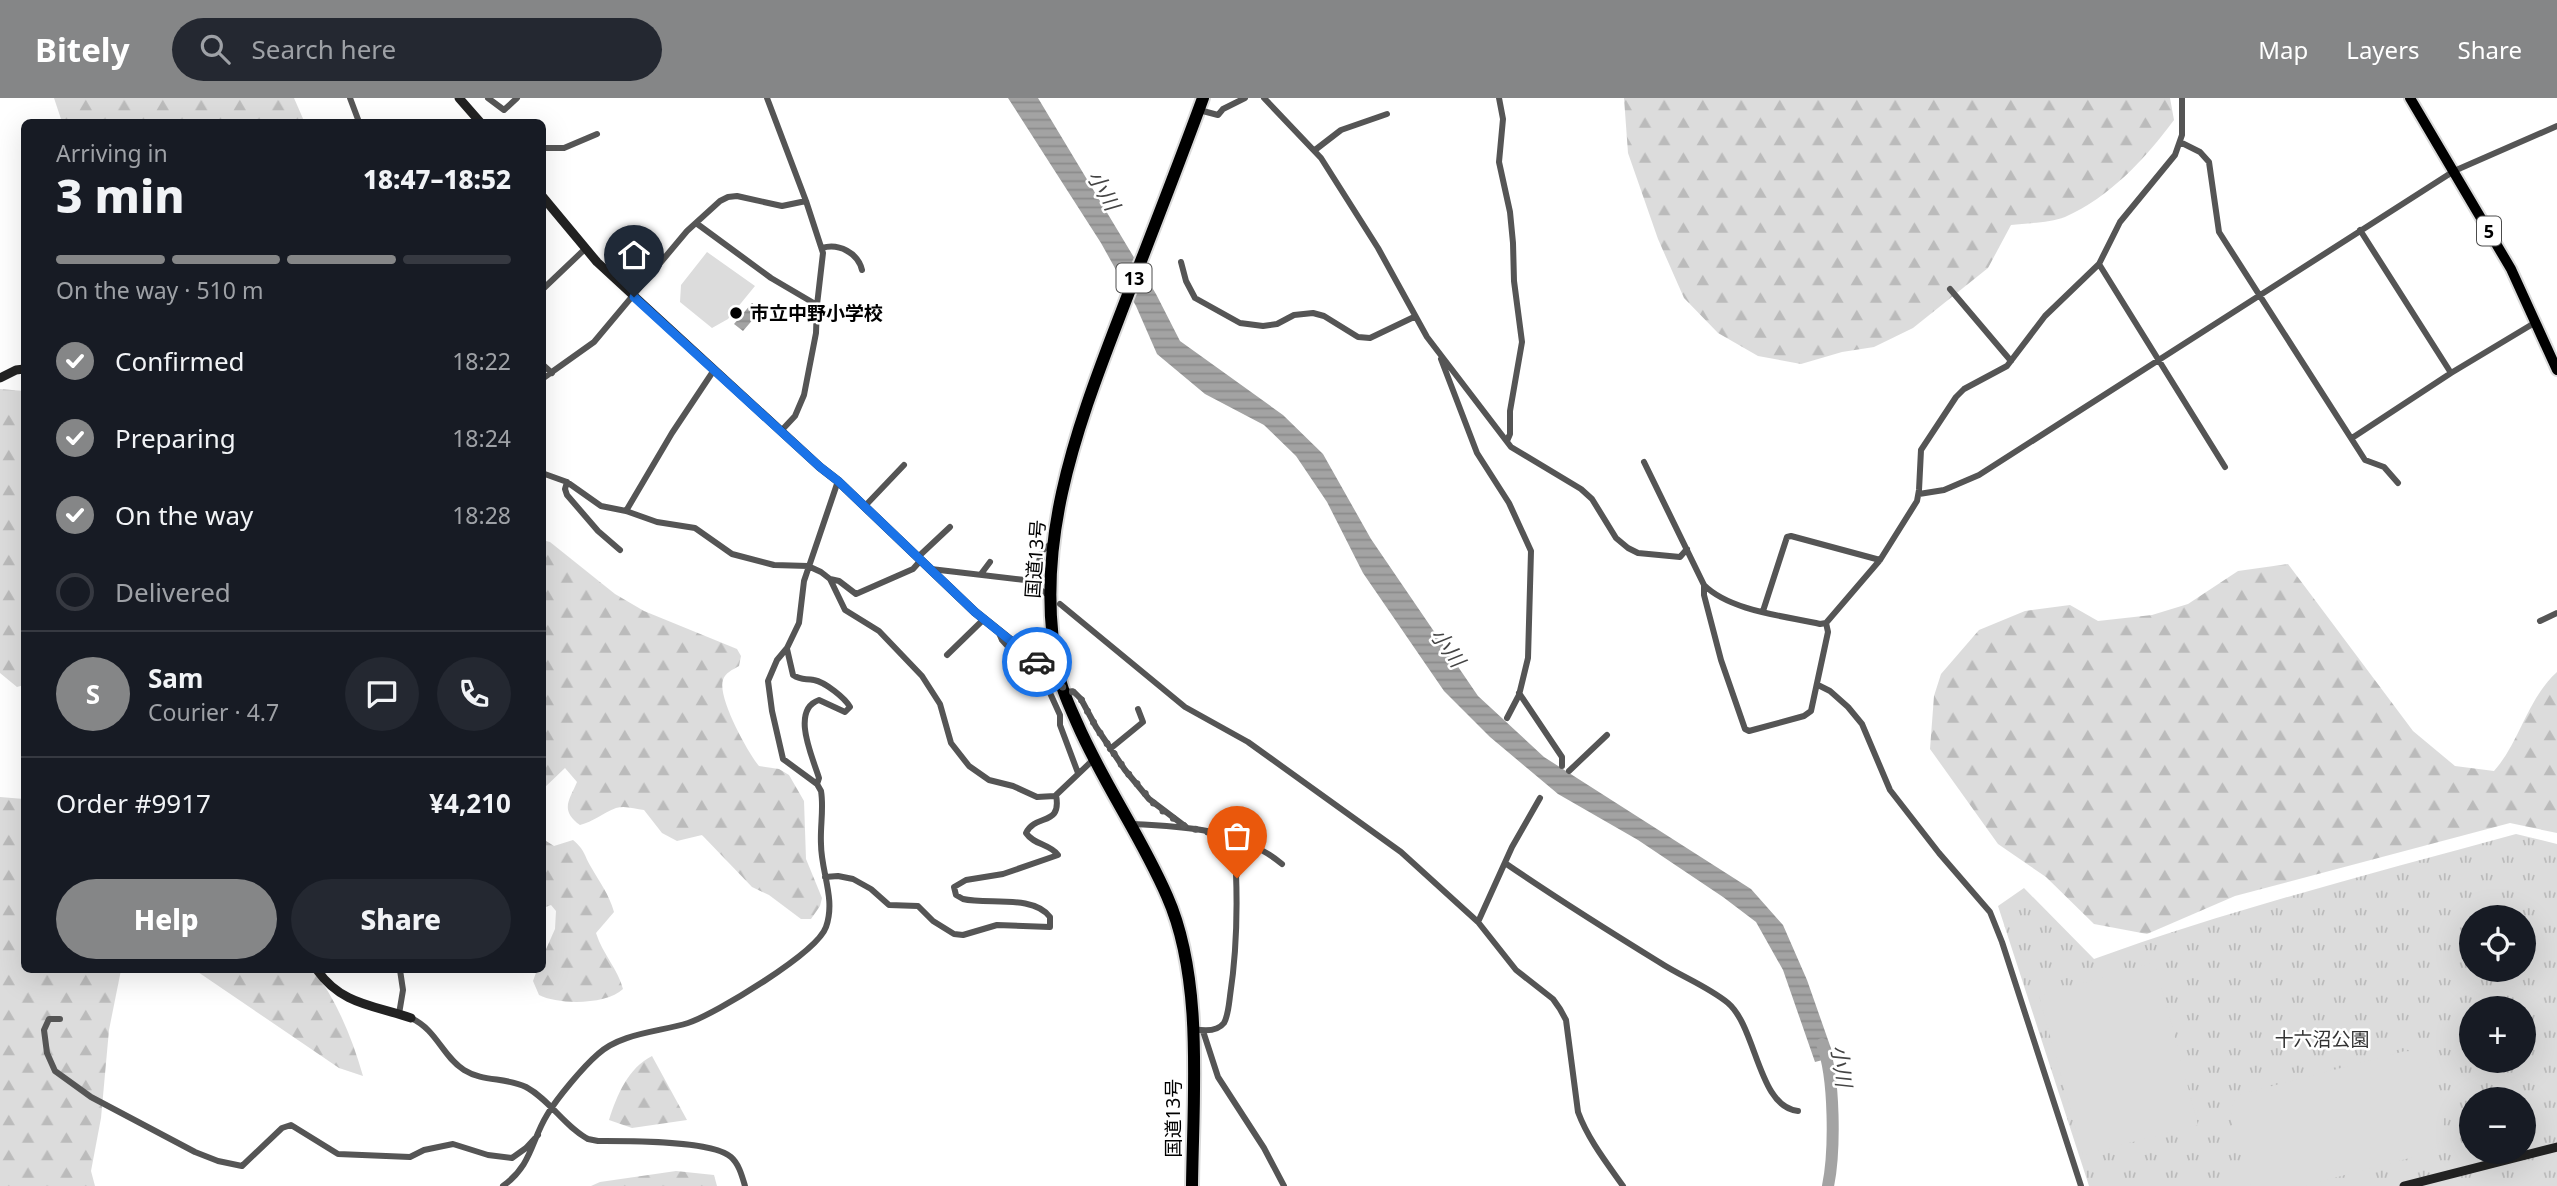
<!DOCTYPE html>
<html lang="en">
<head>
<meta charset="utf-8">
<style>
	:root { --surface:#171b24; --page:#242831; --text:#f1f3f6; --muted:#9ea1a6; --line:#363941; --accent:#858687 }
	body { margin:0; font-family:"Noto Sans","Noto Sans JP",sans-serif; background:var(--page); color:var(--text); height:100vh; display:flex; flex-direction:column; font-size:26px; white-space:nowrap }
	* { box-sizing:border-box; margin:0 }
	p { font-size:23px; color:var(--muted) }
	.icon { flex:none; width:38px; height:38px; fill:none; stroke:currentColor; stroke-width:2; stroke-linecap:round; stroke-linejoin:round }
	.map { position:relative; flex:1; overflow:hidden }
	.panel { position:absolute; left:21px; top:21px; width:525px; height:854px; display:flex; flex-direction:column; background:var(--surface); border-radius:10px; box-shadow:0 7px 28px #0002 }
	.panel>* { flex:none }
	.controls { position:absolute; left:2459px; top:807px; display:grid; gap:14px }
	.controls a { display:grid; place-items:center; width:77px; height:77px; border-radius:50%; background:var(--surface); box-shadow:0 7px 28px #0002; font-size:35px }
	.pin { position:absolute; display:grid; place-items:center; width:60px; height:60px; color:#fff; margin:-72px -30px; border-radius:50% 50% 50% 0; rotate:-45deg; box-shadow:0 0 7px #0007 }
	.pin .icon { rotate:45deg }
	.courier { position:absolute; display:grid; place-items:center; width:70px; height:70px; margin:-35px; border:5px solid #1a73e8; border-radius:50%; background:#fff; color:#222; box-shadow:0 2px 9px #0007 }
	.summary em { font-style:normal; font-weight:800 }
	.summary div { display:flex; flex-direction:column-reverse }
	.summary { display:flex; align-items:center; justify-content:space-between; height:119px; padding:0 35px }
	h1 { font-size:46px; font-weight:800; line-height:52px }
	.bar { display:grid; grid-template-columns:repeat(4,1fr); gap:10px 7px; align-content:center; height:84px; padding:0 35px }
	.bar i { height:9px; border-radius:5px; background:var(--line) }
	.bar .on { background:var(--accent) }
	.bar p { grid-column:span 4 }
	.line { display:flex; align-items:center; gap:18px; padding:0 35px; border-top:2px solid var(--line) }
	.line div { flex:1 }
	.round { display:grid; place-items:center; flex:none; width:74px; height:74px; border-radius:37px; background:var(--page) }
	ol { padding:0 35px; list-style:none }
	li { display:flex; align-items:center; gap:21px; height:77px }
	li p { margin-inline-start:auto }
	li .icon { padding:7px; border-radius:50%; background:var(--accent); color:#fff; stroke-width:4 }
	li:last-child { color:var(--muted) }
	li i { width:38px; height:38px; border:4px solid var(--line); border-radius:50% }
	.button { display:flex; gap:14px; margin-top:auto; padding:14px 35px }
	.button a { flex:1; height:80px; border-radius:42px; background:var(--accent); color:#fff; font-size:28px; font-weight:800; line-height:80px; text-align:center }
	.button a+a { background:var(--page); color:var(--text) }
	header { display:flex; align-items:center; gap:42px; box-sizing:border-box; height:98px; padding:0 35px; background:var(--accent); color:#fff }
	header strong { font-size:33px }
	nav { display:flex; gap:38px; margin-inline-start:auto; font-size:24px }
	.search { width:490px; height:63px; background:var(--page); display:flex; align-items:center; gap:18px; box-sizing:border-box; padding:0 24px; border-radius:38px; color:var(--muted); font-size:26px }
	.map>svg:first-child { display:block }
</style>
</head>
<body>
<header>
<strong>Bitely</strong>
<div class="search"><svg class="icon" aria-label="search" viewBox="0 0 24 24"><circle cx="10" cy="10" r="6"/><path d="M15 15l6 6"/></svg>Search here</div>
<nav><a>Map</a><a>Layers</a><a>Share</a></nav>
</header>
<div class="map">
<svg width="2557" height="1088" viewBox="0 0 2557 1088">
	<defs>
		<pattern id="forest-firs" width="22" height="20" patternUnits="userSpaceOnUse" patternTransform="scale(1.75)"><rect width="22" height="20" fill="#dcdcdc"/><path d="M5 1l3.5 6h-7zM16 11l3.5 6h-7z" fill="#bbb"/></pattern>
		<pattern id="park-tufts" width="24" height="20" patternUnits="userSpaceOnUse" patternTransform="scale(1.75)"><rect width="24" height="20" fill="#dcdcdc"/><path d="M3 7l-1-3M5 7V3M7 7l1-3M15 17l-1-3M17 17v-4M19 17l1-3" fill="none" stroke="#bbb"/></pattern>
		<pattern id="water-rules" width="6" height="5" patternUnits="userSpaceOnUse" patternTransform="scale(1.75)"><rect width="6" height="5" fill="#a3a3a3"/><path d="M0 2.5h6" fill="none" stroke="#8b8b8b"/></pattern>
	</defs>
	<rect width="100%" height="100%" fill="#fff"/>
	<path fill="url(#forest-firs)" d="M 54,0 L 294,0 L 304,23 L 304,24 L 62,24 Z
		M 1624,0 L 2170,0 L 2174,22 C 2145,61 2110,99 2065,119 C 2050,125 2027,125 2011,127 L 1988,170 L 1913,230 L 1874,249 L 1842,254 L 1801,266 L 1758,258 L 1718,235 L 1684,200 L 1658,141 L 1628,55 Z
		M 0,291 L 24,293 L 24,587 L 17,589 L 0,575 Z
		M 542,442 L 550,444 L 615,496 L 644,513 L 737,551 L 741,558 L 739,568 C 732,572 725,575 723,582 C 717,599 748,655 759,668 L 779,671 L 789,677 L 804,703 L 806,761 L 822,800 L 820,808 L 811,821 L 801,821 L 769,797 L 752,789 L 702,737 L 677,743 L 662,735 L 644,712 C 635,711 625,707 616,710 C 603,715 593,724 580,727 C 559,712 570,701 577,684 L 565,670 L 543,691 Z
		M 2288,466 L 2413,633 L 2455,668 L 2494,673 C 2520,644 2527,601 2557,574 L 2557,735 L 2510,725 L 2235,798 L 2147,836 L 2094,826 L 2046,779 L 1998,746 L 1930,651 L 1934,598 L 1941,576 L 1979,532 L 2025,513 L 2070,507 L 2098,523 L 2152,517 L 2188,506 L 2238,473 Z
		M 0,699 L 24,701 L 24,872 L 121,872 L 109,932 L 101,1020 L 91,1073 L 95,1088 L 0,1088 Z
		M 543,741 L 554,748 L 573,742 C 585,752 584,757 591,769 C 600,785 609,796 614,814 L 596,835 C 603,857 618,871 623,891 C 607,907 558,907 539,897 L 533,883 L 537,872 L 542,872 L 543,858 L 555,831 L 556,813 L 551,807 L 543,810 Z
		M 195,872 L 314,872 C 337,904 352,939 363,978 L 339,970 Z
		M 652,958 L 687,1022 L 632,1030 L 609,1022 C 617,997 628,970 652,958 Z
		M 676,1073 L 714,1077 L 717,1088 L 591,1088 L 600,1084 Z"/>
	<path fill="url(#park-tufts)" fill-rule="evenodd" d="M 2516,736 L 2557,746 L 2557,1088 L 2089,1088 L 1998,808 L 2024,790 L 2094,861 C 2232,811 2374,775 2516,736 ZM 2471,819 L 2524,819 L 2524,872 L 2471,872 ZM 2471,910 L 2524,910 L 2524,962 L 2471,962 ZM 2471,1001 L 2524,1001 L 2524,1054 L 2471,1054 Z"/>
	<path fill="#dcdcdc" d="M 707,154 L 755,188 L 728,221 L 712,230 L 680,204 L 681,187 Z
		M 2155,864 L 2198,1027 L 2083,1057 L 2039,898 Z
		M 2405,953 L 2419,954 C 2436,970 2452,1021 2440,1043 C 2438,1047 2433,1051 2429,1055 L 2303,1088 L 2251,1088 L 2231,1020 L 2233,1003 L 2242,996 Z"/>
	<path fill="url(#water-rules)" d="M 1008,0 L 1038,0 L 1156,196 L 1180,243 L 1283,317 L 1323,356 L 1371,441 L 1478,598 L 1544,659 L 1751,791 L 1783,827 L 1807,882 L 1834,959 L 1815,964 L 1783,872 L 1756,824 L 1723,799 L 1638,742 L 1558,696 L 1490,639 L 1444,593 L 1363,475 L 1327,404 L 1296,358 L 1264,327 L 1205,296 L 1157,256 L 1136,208 L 1101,145 Z
		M 752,205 L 761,212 L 743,233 L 734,226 Z"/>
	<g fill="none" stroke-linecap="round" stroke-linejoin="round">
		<path stroke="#a3a3a3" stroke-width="12" d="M 1822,946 C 1835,978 1835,1054 1828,1088"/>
		<defs>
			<path id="primary" d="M 2410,0 L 2511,171 L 2557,272"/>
			<path id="highway" d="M 1192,1088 C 1193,998 1204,881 1167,798 C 1141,738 1103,685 1077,625 C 1070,609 1062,593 1059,577 C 1031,453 1075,334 1119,220 C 1147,147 1176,74 1203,0"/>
		</defs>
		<use href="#primary" stroke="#dbdbdb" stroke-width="14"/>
		<use href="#highway" stroke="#dbdbdb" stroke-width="16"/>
		<path stroke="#555" stroke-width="6" d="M 350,0 L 359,24
			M 488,0 L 504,12 L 517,0
			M 767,0 L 806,103 L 823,155 L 817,207 L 816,235 L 804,297 L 795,318 L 781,333
			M 1264,0 L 1321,60 L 1378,150 L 1427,239 L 1511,349 L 1581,391 L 1592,401 L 1616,440 L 1628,450 L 1638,455 L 1680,459 L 1687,451
			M 1499,0 L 1503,21 L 1499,64 L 1510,114 L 1513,145 L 1514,183 L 1522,244 L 1510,313 L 1510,336 L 1507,343
			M 1199,12 L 1218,17 L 1223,11 L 1245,0
			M 2180,44 L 2200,54 L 2209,64 L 2219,134 L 2365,362 L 2384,369 L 2398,385
			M 542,50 L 564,50 L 597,36
			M 1315,52 L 1341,32 L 1387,16
			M 696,125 L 771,180 L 817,207
			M 2360,132 L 2451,275
			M 822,150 C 839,145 858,155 862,172
			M 1181,164 L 1186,183 L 1195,200 L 1240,225 L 1263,228 L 1277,226 L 1294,217 L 1313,215 L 1324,218 L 1358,239 L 1370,240 L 1414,219
			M 2099,166 L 2225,369
			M 544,190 L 586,150
			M 1950,191 L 2011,263
			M 1441,261 L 1477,355 L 1509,405 L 1531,453 L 1528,560 L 1519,597 L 1507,620
			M 542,266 L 552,275
			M 542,281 L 594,244 L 687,133 L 720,103 L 728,99 L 737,98 L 782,108 L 806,103
			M 2352,340 L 2451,275 L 2536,224
			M 1644,364 L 1704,487 C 1730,513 1785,518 1820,526 L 1826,525 L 1880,462 L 1917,403 L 1919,392 L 1921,352 L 1956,299 L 1964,291 L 2007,268 L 2045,218 L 2099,166 L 2120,124 L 2175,57 L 2182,37 L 2182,0
			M 542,375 L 567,384 L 601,408 L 626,413 L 657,424 L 695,430 L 732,456 L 774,467 L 808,468 L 821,474 L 830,481 L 845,512 L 879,533 L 922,578 L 940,606 L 951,645 L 969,668 L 989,682 L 1013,688 L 1037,699 L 1055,698 L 1094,661
			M 567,384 L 565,391 L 567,397 L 598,433 L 620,452
			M 1919,396 L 1944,392 L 1979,377 L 2454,73 L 2557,28
			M 865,408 L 904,367
			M 626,413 L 672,335 L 714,272
			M 918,459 L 950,429
			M 931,471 L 1025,482 L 1045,495
			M 981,476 L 990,464
			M 830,481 L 839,483 L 856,496 L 913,471 L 921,462
			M 1032,486 L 1042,453 L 1053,444
			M 1704,487 L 1704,497 L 1721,562 L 1745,631 L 1749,633 L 1804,618 L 1811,613 L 1828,534 L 1826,525
			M 1060,506 L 1185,609 L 1248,644 L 1401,754 L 1478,824 L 1516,872 L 1553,901 L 1560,911 L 1566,922 L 1578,1014 C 1588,1041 1606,1064 1623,1088
			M 1763,513 L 1787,439 L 1791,438 L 1880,462
			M 2540,523 L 2557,515
			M 999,535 L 1002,542 L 1050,595 L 1060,617 L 1060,627 L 1078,675
			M 787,551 L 793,577 C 802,583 805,580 814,582 C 825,584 845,600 850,609 L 845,614 L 819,602 C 790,612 813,660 819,680 L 817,686
			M 947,557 L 984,521
			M 1818,587 L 1830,593 L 1848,609 L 1862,626 L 1890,692 L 1939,755 L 1990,814 L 2002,844 L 2081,1088
			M 1065,593 L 1074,594 L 1081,601 L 1096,629 L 1125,672 L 1149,701 L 1186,729
			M 1519,595 L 1562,659 L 1562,668
			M 1110,651 L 1143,624 L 1138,611
			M 1569,673 L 1607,637
			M 1131,726 C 1183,728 1240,731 1282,766
			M 1505,765 C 1556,800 1607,832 1659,864 C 1682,879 1707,888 1728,905 C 1757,930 1758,1009 1798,1013
			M 825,779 L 838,778 L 853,781 L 871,791 L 889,807 L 918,808 L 933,823 L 954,836 L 963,837 L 997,827 L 1050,829 L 1050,819 C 1033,796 987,807 963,801 L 956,797 L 954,789 L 966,782 L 1003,776 L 1058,757 C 1050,746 1034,747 1026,735 C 1036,715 1062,729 1056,697
			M 1478,824 L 1512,749 L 1540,700
			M 399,916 L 403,892 L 400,872
			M 411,920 C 437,932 442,958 464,972 C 483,984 506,979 526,989 C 550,1002 564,1028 588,1041 L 598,1043 C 626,1043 712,1042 731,1059 C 739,1066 742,1078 745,1088
			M 60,921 L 49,921 L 44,932 L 47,955 L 55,973 L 91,999 L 195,1054 L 218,1063 L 242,1068 L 282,1030 L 291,1027 L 338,1056 L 410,1059 L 424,1052 L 453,1046 L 488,1057 L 512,1060 L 526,1050 L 538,1037
			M 1194,931 C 1204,933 1217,934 1224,925 C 1228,918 1229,906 1230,898 C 1238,846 1238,793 1234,740
			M 1203,933 L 1218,979 L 1264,1050 L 1284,1088
			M 503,1088 C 532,1067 531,1043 547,1017 C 557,1000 583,969 598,956 C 621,935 659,934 688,925 C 715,916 817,855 826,829 C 836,801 821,774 821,746 C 820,728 824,710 821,693 L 817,686 L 783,661 L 772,613 L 768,583 L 777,562 L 787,550 L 799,525 L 804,483 L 838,383"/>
		<path stroke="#222" stroke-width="9" d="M 459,0 L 480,24
			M 542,98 L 597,164 L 820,369 L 838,383 L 975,514 L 1045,570 L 1059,578
			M 0,280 L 16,272 L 24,271
			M 317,872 C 342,907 373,907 411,920
			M 2404,1088 L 2557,1049"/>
		<use href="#primary" stroke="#000" stroke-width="10"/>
		<use href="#highway" stroke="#000" stroke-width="12"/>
	</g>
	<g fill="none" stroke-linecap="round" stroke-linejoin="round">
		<path stroke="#595959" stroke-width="7" stroke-dasharray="0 12.6" d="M 1037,564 L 1059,578 L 1064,593 L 1074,594 L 1081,601 L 1096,629 L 1125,672 L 1157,709 L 1186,729 L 1234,740 L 1237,780"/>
		<path stroke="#1a73e8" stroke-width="9" d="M 634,199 L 820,369 L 838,383 L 975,514 L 1037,564"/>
	</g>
	<circle fill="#000" stroke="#fff" stroke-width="2.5" cx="736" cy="215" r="7"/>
	<g text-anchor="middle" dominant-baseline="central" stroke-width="5" stroke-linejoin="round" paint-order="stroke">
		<g fill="#fff" stroke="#4c4c4c" stroke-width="2">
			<rect x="2477" y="118.5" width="24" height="29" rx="5"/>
			<rect x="1116.5" y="165.5" width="35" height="29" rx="5"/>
		</g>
		<g font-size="18" font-weight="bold" fill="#000">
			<text x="2489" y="133">5</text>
			<text x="1134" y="180">13</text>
		</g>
		<g font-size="19" font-weight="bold" fill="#000" stroke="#fff" text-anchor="start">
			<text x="750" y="215">市立中野小学校</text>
		</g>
		<g font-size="19" fill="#000" stroke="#fff">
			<text transform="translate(1035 461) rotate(-86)">国道13号</text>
			<text transform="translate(1173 1020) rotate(-90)">国道13号</text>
		</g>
		<g font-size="19" fill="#333" stroke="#fff">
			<text x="2322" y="941">十六沼公園</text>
		</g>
		<g font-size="21" font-style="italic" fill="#444" stroke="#fff">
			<text transform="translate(1104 92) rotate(60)">小川</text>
			<text transform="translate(1448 549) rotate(54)">小川</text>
			<text transform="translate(1842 968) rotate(82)">小川</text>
		</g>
	</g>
</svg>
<div class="controls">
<a><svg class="icon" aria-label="locate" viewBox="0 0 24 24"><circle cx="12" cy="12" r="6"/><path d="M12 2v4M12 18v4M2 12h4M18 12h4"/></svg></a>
<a>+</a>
<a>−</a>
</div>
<div class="pin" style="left:1237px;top:780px;background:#ea580c"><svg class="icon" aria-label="bag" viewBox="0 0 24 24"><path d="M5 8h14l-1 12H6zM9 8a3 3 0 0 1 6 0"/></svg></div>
<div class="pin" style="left:634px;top:199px;background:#1f2937"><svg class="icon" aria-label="home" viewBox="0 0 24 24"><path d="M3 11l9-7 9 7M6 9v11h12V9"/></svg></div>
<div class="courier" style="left:1037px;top:564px"><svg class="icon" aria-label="car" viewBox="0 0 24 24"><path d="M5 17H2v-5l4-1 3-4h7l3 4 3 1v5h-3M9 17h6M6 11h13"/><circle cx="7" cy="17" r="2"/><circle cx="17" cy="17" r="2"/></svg></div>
<section class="panel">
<div class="summary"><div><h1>3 min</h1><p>Arriving in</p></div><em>18:47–18:52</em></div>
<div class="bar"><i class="on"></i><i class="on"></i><i class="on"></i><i></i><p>On the way · 510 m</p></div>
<ol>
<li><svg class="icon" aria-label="check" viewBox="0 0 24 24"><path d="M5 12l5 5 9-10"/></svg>Confirmed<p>18:22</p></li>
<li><svg class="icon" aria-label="check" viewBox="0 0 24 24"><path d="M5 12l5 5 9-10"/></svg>Preparing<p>18:24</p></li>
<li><svg class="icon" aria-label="check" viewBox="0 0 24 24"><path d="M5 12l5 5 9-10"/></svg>On the way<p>18:28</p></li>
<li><i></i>Delivered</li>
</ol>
<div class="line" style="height:126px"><b class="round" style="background:var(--accent);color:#fff">S</b><div><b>Sam</b><p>Courier · 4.7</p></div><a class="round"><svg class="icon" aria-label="chat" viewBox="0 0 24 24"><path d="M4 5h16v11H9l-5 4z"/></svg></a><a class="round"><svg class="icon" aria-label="phone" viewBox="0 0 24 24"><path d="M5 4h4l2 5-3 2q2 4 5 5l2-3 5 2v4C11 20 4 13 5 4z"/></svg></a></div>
<div class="line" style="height:91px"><div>Order #9917</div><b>¥4,210</b></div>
<div class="button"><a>Help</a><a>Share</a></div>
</section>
</div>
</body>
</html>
